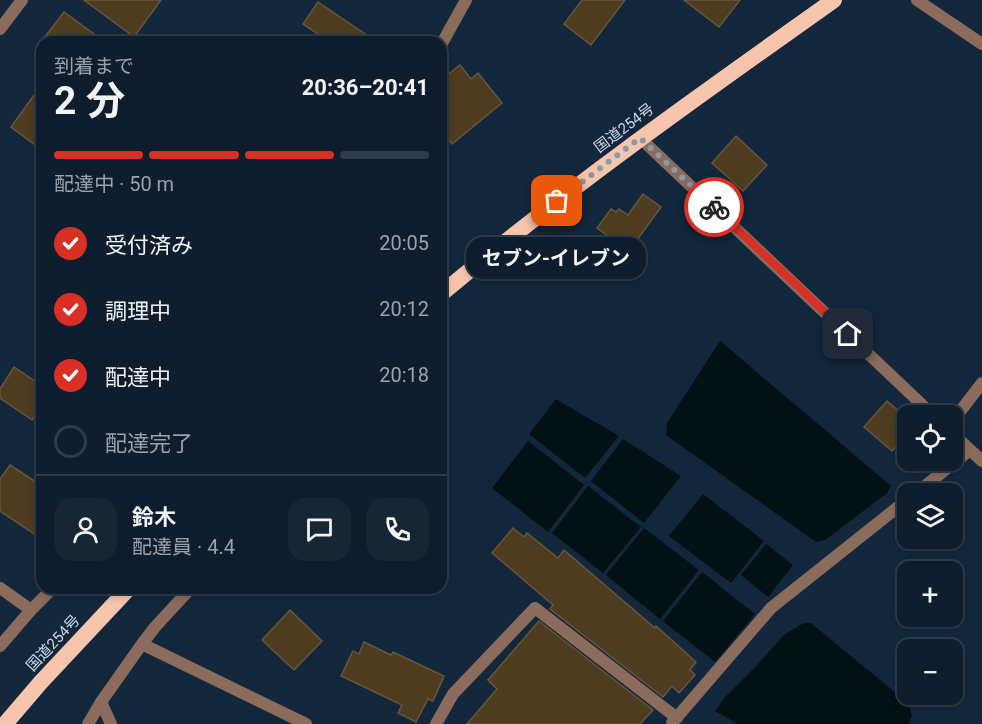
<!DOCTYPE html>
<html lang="ja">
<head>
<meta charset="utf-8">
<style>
	:root { --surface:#0e1d2d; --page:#172635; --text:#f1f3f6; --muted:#9ba2aa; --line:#2e3b49; --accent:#d93025 }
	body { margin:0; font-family:Roboto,"Noto Sans JP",sans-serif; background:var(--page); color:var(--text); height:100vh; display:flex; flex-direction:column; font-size:22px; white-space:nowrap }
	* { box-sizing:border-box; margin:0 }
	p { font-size:20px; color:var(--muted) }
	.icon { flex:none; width:33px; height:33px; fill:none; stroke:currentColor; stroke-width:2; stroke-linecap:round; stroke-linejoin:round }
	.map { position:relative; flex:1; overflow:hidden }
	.sheet { position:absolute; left:36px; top:36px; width:411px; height:558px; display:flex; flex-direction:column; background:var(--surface); border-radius:18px; box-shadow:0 3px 9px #0003,0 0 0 2px var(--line) }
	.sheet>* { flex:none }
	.fabs { position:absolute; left:897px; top:405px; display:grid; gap:12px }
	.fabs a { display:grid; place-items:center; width:66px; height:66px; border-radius:12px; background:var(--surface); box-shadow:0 3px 9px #0003,0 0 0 2px var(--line); font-size:30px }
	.pin { position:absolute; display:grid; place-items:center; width:51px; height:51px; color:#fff; margin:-26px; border-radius:12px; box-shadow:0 3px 9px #0006 }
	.courier { position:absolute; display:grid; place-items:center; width:60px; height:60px; margin:-30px; border:4px solid #d93025; border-radius:50%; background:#fff; color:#222; box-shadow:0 2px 8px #0007 }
	.bubble { position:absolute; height:42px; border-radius:18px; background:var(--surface); box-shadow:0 3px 9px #0003,0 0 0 2px var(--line); font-size:20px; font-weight:700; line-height:42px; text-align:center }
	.summary em { font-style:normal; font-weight:700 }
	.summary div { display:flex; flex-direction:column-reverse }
	.summary { display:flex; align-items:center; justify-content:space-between; height:102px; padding:0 18px }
	h1 { font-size:39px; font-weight:700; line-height:45px }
	.bar { display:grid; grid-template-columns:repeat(4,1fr); gap:9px 6px; align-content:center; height:72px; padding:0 18px }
	.bar i { height:8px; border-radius:4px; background:var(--line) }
	.bar .current { background:var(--accent) }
	.bar p { grid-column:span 4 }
	.line { display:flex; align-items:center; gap:15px; padding:0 18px; border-top:2px solid var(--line) }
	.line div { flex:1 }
	.round { display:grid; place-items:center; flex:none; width:63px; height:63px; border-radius:18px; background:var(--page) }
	ol { padding:0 18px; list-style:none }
	li { display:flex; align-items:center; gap:18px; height:66px }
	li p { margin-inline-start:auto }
	li .icon { padding:6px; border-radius:50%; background:var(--accent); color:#fff; stroke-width:4 }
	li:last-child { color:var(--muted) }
	li i { width:33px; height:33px; border:3px solid var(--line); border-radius:50% }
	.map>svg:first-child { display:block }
</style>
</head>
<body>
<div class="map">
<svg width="982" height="724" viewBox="0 0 982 724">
	<rect width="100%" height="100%" fill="#12273c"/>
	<path fill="#041114" d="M 720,341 L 891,486 L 887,493 L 825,540 L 816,542 L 666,435 L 667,423 Z
		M 556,399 L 619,436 L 585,478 L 529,434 Z
		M 623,439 L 681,476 L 644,523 L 591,481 Z
		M 528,441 L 584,485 L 548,532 L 492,488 Z
		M 588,486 L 641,527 L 603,573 L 552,533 Z
		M 703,494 L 764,541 L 731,583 L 669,536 Z
		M 644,528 L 699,570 L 660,619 L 606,575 Z
		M 766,544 L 793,565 L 768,597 L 741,575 Z
		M 702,572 L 755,614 L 715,662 L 663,621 Z
		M 804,623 L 811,623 L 908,703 L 912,715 L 909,724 L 738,724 L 715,711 L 725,697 L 758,664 L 785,634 Z"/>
	<path fill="#4e3c20" stroke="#69563a" stroke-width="1.5" d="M 84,0 L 161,0 L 134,37 Z
		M 582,0 L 625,0 L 591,45 L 564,24 Z
		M 684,0 L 740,0 L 719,27 Z
		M 318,2 L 377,42 L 330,42 L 303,24 Z
		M 64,12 L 105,42 L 41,42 Z
		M 460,65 L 471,79 L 478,73 L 502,103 L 452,144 L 441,130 L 441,80 Z
		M 42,84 L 42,150 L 11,127 Z
		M 736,136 L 767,165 L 743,191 L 712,163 Z
		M 643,194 L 661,207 L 629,251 L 597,228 L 611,209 L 616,212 L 619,209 L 628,215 Z
		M 14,367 L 42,386 L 42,406 L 32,420 L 0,398 L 0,389 Z
		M 887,401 L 908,419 L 908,434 L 892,451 L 864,427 Z
		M 10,465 L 42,486 L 42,539 L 0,511 L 0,479 Z
		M 513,528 L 524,537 L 527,533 L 558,558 L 564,550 L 655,628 L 656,626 L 696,662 L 690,670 L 695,675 L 679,693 L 672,686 L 663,697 L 550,609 L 553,605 L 492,553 Z
		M 290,610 L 322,641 L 294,670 L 262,640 Z
		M 539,621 L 653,710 L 640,724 L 467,724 L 497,689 L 488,680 Z
		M 364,642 L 391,655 L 393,652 L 444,676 L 433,701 L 428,699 L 416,722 L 398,713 L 402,705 L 341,676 L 353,651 L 359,654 Z"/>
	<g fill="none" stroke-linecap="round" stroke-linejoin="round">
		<path stroke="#8b6b5b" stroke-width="12" d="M 917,0 L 982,44
			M 915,494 L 970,450
			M 101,702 L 111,724
			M 672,723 L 771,608 L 908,499
			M 436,724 L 453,694 L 535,608 L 677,718"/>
		<path stroke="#8b6b5b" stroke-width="12" d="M 0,29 L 22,0
			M 441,45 L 466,0
			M 952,422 L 982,383
			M 0,588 L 31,610
			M 142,644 L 306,724
			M 0,646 L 31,610 L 53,588
			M 88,724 L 101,702 L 142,644 L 155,627 L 191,588"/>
		<path stroke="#8b6b5b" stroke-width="12" d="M 640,138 L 934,416
			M 952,433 L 982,461"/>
		<path stroke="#f6c5ac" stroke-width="16" d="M 441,294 C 567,189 700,95 834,0
			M 5,724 L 41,682 L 129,588"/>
	</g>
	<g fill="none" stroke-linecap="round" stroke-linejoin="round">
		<path stroke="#8a9aab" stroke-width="6" stroke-dasharray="0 10.8" d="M 557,201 L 640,138 L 714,207"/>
		<path stroke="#d93025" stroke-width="8" d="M 714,207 L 848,334"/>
	</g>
	<g text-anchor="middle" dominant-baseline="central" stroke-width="4.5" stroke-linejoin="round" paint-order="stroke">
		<g font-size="15" fill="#cbd8e7" stroke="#12273c">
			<text transform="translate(624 128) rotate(-37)">国道254号</text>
			<text transform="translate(53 643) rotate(-47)">国道254号</text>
		</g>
	</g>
</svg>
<div class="fabs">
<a><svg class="icon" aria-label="locate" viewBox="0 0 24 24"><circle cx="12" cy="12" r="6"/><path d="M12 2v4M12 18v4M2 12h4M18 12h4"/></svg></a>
<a><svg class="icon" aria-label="layers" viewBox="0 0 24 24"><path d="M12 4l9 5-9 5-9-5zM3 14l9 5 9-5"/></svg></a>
<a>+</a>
<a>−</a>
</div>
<div class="pin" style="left:557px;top:201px;background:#ea580c"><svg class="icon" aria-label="bag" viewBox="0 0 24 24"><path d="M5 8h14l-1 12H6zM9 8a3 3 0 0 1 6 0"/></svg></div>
<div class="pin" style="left:848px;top:334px;background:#1f2937"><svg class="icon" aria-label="home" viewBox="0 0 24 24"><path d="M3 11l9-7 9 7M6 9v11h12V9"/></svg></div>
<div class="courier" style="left:714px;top:207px"><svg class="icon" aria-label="bike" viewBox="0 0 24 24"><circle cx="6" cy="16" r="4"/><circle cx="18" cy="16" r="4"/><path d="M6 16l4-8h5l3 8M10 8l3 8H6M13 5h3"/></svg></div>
<div class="bubble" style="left:466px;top:237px;width:180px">セブン-イレブン</div>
<section class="sheet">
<div class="summary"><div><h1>2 分</h1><p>到着まで</p></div><em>20:36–20:41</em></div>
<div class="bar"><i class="current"></i><i class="current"></i><i class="current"></i><i></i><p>配達中 · 50 m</p></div>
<ol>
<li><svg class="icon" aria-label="check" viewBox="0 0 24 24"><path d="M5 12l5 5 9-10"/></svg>受付済み<p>20:05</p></li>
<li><svg class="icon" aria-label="check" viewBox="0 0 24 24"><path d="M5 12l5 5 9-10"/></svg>調理中<p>20:12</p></li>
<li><svg class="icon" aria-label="check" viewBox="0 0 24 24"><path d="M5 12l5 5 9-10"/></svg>配達中<p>20:18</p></li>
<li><i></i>配達完了</li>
</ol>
<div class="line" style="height:108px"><a class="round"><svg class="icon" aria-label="person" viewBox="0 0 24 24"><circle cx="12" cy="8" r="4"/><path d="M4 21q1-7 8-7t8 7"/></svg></a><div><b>鈴木</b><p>配達員 · 4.4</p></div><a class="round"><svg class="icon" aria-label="chat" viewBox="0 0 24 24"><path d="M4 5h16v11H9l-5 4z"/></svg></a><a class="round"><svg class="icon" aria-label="phone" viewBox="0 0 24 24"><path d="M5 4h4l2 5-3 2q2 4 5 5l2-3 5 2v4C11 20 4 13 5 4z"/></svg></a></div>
</section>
</div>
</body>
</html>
